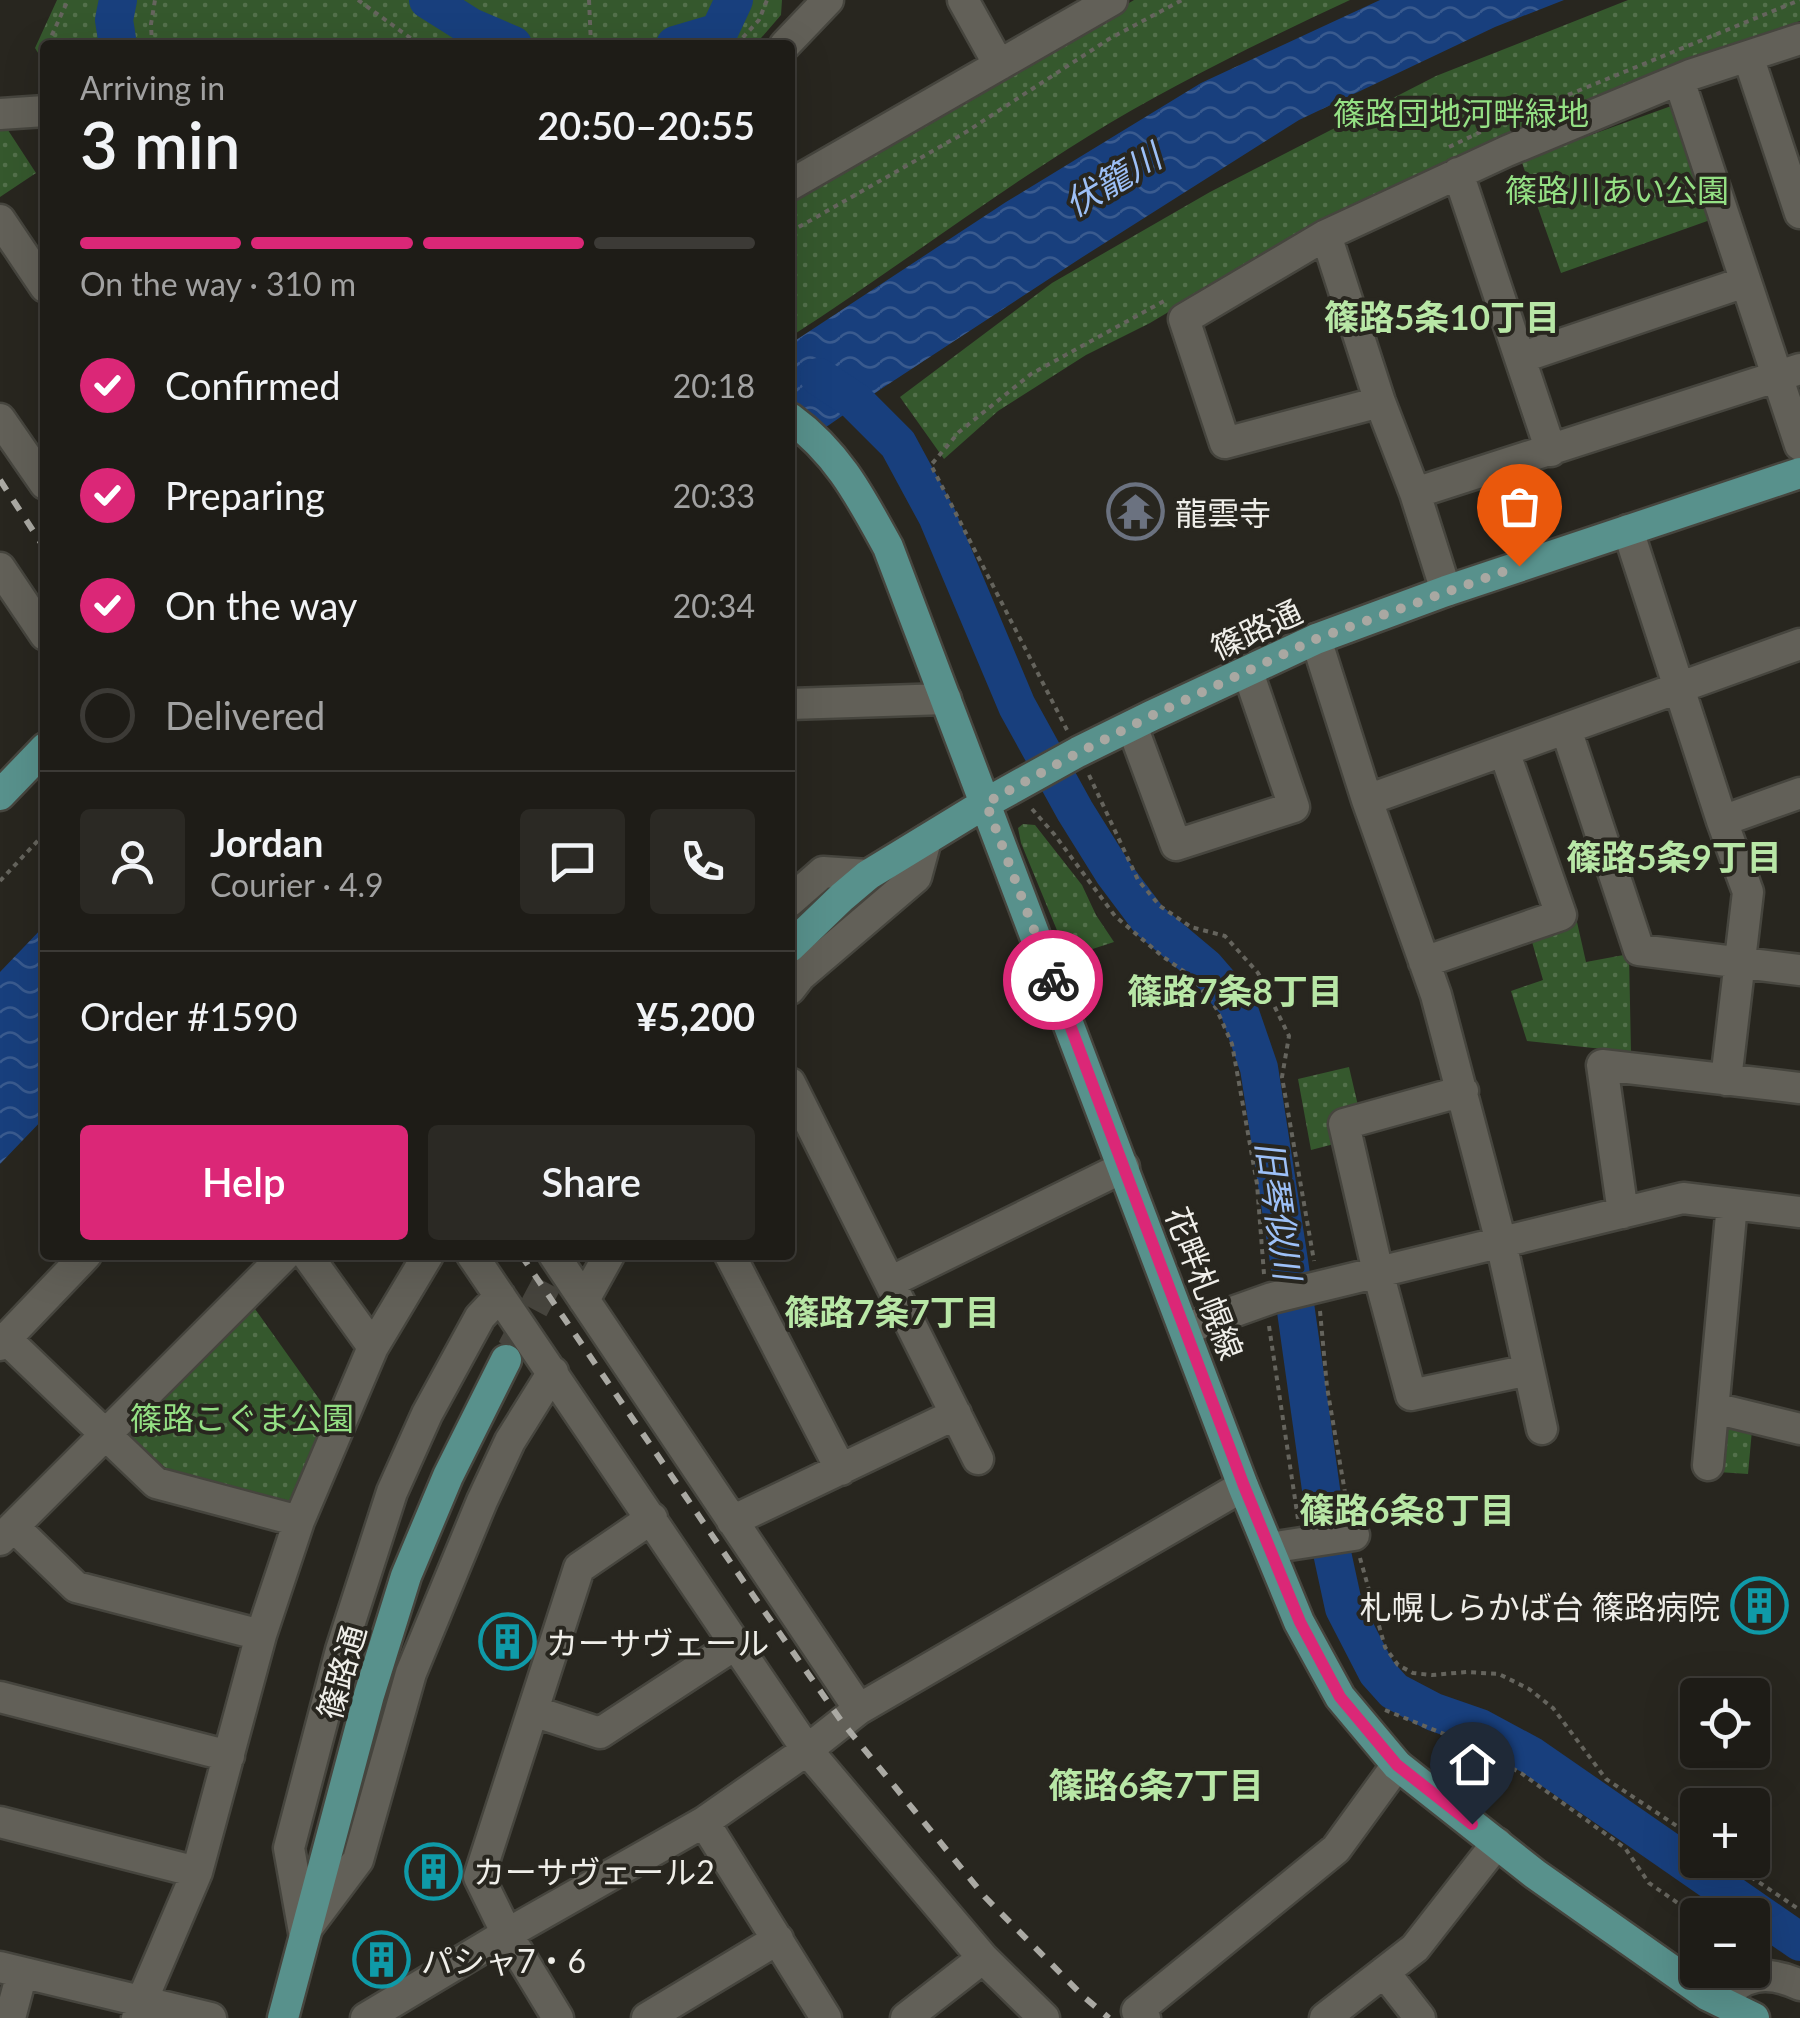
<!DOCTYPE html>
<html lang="en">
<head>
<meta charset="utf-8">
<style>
	:root { --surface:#1e1c17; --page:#2b2924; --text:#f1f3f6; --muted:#a1a1a1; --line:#3c3a36; --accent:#db2777 }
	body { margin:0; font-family:Lato,"Noto Sans JP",sans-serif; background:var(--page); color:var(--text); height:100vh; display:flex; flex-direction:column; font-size:38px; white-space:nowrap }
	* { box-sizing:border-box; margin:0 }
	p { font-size:32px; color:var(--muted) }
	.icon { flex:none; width:55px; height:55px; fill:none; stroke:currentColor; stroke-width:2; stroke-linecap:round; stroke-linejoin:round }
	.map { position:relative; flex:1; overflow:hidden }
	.drawer { position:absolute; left:40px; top:40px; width:755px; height:1220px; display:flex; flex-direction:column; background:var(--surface); border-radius:10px; box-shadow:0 10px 40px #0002,0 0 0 2px var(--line) }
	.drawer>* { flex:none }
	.buttons { position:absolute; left:1680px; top:1678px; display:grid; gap:20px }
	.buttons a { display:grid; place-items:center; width:90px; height:90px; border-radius:10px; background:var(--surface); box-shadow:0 10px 40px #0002,0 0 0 2px var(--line); font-size:50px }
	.pin { position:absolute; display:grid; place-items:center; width:85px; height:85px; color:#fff; margin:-102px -42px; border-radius:50% 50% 50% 0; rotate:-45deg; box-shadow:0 0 10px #0007 }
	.pin .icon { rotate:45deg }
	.courier { position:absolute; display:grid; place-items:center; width:100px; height:100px; margin:-50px; border:8px solid #db2777; border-radius:50%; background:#fff; color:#222; box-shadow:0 2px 12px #0007 }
	.headline em { font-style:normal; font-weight:600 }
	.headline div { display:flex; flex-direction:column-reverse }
	.headline { display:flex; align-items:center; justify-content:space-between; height:170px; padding:0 40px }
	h1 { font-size:65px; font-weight:600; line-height:75px }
	.bar { display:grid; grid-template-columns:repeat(4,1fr); gap:15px 10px; align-content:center; height:120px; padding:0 40px }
	.bar i { height:12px; border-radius:8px; background:var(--line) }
	.bar .on { background:var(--accent) }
	.bar p { grid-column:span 4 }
	.line { display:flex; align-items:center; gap:25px; padding:0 40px; border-top:2px solid var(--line) }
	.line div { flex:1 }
	.round { display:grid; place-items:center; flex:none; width:105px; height:105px; border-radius:10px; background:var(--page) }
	ol { padding:0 40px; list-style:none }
	li { display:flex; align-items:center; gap:30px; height:110px }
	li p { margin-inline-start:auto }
	li .icon { padding:10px; border-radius:50%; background:var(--accent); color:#fff; stroke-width:4 }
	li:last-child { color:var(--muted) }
	li i { width:55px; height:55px; border:5px solid var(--line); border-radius:50% }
	.button { display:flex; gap:20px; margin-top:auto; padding:20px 40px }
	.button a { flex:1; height:115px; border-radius:10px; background:var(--accent); color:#fff; font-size:40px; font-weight:600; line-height:115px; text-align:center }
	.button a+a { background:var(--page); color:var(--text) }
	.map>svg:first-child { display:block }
</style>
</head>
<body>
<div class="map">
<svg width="1800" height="2018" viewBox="0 0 1800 2018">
	<defs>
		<pattern id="park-dots" width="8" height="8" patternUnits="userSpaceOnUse" patternTransform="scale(2.5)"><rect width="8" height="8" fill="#35582d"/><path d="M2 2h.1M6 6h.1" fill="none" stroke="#53704b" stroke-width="1.8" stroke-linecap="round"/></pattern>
		<pattern id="water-waves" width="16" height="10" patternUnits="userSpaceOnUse" patternTransform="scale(2.5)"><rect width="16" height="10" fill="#183f7d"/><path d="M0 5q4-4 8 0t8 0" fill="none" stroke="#3a5b8f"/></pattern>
	</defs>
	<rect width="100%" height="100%" fill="#28261f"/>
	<path fill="url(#park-dots)" d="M 57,0 L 782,0 L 781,15 L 755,45 L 45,45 L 45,64 L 35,48 Z
		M 1134,0 L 1350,0 C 1260,42 1171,85 1087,137 C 985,200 891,272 790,337 L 790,202 L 889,147 Z
		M 1628,0 L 1800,0 L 1800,21 L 1696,56 L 1602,96 L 1227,277 L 1150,323 L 1086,355 L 998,411 L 944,459 L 900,397 L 1052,283 L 1210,192 L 1436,76 Z
		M 1674,105 L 1713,219 L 1561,273 L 1521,160 Z
		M 0,124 L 4,124 L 36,173 L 0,197 Z
		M 1023,824 L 1035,825 L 1082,885 L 1096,915 L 1114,942 L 1068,957 L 1021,843 L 1018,828 Z
		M 1577,922 L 1586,962 L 1629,954 L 1631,1052 L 1527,1041 L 1511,991 L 1543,980 L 1530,935 Z
		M 1349,1067 L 1359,1110 L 1338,1143 L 1311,1150 L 1298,1079 Z
		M 250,1302 L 332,1417 L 298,1502 L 287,1506 L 167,1469 L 126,1434 Z
		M 1722,1424 L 1752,1430 L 1748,1474 L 1718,1472 Z"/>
	<path fill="url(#water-waves)" d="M 1380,0 L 1564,0 L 1495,27 L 1299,120 L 1081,258 L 881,389 L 790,452 L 790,344 L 1006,202 L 1201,83 Z
		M 45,925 L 45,1117 L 0,1164 L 0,972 Z"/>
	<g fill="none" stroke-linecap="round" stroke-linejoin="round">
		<path stroke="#183f7d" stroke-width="38" d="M 118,0 L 114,20 L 118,45
			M 428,0 L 471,27 L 513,45
			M 675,45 L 719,32 L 734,0
			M 819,377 L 855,401 L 898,444 L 937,516 L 1017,706 L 1075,811 L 1113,872 L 1149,920 L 1205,967 L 1237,1004 L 1259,1068 L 1289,1261 L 1326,1525 L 1344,1608 L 1377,1672 L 1394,1691 L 1434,1712 L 1480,1728 L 1532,1756 L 1800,1942"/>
		<path stroke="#46443d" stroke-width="30" stroke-dasharray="30 15" stroke-linecap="butt" d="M 512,1349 L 562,1255"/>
		<defs>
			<path id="minor" d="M 963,0 L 999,65
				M 785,45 L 828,0
				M 1748,56 L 1800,213
				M 1679,80 L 1800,445
				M 0,114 L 45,111
				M 1458,173 L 1551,451
				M 790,185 L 1112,0
				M 0,220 L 45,287
				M 1326,235 L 1184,319 L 1225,443 L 1380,402
				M 1520,358 L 1745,282
				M 0,419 L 45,484
				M 1415,493 L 1800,369
				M 1628,530 L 1722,821 L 1800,793
				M 0,568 L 45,635
				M 1446,591 L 1415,493 L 1380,402 L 1326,235 L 1507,151 L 1690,75 L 1800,39
				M 1316,639 L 1367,800 L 1436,995 L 1501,1242 L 1542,1429
				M 790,704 L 946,699
				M 1132,726 L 1176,845 L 1294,807 L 1248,672
				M 1566,729 L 1639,950 L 1800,970
				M 1367,800 L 1800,644
				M 1722,821 L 1748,892 L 1726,1080
				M 790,901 L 823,872 L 868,875
				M 1424,962 L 1561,915 L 1504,751
				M 790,989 L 800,976 L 916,877 L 926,840
				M 790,1083 L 978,1459
				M 1463,1091 L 1344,1124 L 1378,1272 L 1411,1395 L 1529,1370
				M 1623,1213 L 1602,1065 L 1800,1088
				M 307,1255 L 373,1347
				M 554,1255 L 859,1709
				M 730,1255 L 841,1470
				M 890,1282 L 1124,1167
				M 500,1296 L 480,1317 L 427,1414 L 392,1492 L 341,1650 L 289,1848 L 304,1932 L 358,1860 L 411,1673 L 482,1501 L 510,1441 L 553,1372
				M 584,1300 L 609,1255
				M 1185,1329 L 1272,1298 L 1683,1198 L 1800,1212
				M 6,1339 L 156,1483 L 299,1521
				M 0,1345 L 86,1255
				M 1714,1408 L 1800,1429
				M 1708,1465 L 1732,1204
				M 732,1521 L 956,1414
				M 14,1527 L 76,1587 L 261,1635
				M 0,1540 L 285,1255
				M 1269,1548 L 1354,1535
				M 0,1697 L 229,1756
				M 533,1711 L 600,1733 L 736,1644
				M 0,1822 L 197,1872
				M 704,1822 L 826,2018
				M 0,1967 L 211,2018
				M 1384,1972 L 1420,2018
				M 1720,2001 C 1742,1973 1768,1970 1800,1985
				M 10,2018 L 22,1973
				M 137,2018 L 141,2003 L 197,1872 L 261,1635 L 299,1521 L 373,1347 L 428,1255
				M 366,2018 L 498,1939 L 704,1822 L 807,1750 L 472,1255
				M 558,2018 L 507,1934 L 479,1877 L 579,1568 L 652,1518
				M 647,2018 L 778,1939
				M 906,2018 L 983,1958
				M 1044,2018 L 983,1958 L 807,1750 L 859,1709 L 1243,1486
				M 1145,2018 L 1137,2011 L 1336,1849 L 1397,1765
				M 1325,2018 L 1415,1948 L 1497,1843"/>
			<path id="major" d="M 790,418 C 838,453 860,496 888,547 L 1243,1486 L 1299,1622 L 1340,1697 L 1397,1765 L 1535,1874 L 1707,1995 L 1754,2018
				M 0,795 L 45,748
				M 790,947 L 842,897 L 868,875 L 986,803 L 1078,752 L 1151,716 L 1316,639 L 1446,591 L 1800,473
				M 283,2018 L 369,1695 L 406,1576 L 448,1476 L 506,1360"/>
		</defs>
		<use href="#minor" stroke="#46453e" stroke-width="35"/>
		<use href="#major" stroke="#46453e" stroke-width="35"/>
		<path stroke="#65645d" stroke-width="4" stroke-dasharray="5 5" stroke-linecap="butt" d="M 358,0 L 420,45
			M 589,0 L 591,45
			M 53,45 L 51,37 L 68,0
			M 152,45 L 151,24 L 155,0
			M 736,45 L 759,20 L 767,0
			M 1449,147 L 1497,124 L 1800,0
			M 790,232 L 966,132 L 1109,39 L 1182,0
			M 1067,730 L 931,465 L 959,432 L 1031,374 L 1164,301
			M 1089,775 L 1138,880 L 1160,906 L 1191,927 L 1225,936 L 1258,973 L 1289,1036 L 1282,1077 L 1314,1261
			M 1032,809 L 1054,834 L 1115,916 L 1162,956 L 1192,977 L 1216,1008 L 1232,1044 L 1257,1184 L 1264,1274
			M 0,881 L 45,833
			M 1320,1311 L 1327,1387 L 1348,1510
			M 1269,1326 L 1298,1519
			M 1360,1558 L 1385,1647 L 1398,1665 L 1413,1673 L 1432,1675 L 1467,1672 L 1499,1674 L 1529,1689 L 1553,1708 L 1606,1779 L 1698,1840
			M 1385,1710 L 1459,1740 L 1521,1773 L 1625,1848 L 1649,1883 L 1698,1917
			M 1726,1860 L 1800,1910"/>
		<use href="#minor" stroke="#626058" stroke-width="30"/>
		<use href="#major" stroke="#58918c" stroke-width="30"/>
		<path stroke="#aaa9a3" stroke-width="6" stroke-dasharray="12 12" stroke-linecap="butt" d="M 0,480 L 45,549
			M 521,1255 L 748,1588 L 842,1722 L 985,1897 L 1084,1997 L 1109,2018"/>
	</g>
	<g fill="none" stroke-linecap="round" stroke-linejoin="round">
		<path stroke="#a9a8a2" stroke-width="10" stroke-dasharray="0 18" d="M 1053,980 L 986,803 L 1072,756 L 1151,716 L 1316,639 L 1519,566"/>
		<path stroke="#db2777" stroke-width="12" d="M 1053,980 L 1244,1486 L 1300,1622 L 1340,1697 L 1397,1765 L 1472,1824"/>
	</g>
	<defs>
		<symbol id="temple-ring" viewBox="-11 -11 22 22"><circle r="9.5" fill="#28261f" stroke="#6b7280" stroke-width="1.5"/><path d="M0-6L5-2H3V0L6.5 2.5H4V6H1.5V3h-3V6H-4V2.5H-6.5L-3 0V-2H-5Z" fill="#6b7280"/></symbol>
		<symbol id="building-ring" viewBox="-11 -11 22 22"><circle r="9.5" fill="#28261f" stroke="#0f9aa8" stroke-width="1.5"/><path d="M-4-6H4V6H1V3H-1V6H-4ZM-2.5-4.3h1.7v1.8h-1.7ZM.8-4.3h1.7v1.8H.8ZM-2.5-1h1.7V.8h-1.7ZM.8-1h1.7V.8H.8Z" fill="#0f9aa8"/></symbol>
	</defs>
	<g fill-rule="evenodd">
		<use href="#temple-ring" x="1104" y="480" width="63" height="63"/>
		<use href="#building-ring" x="1728" y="1574" width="63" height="63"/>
		<use href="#building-ring" x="476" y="1610" width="63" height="63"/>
		<use href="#building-ring" x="402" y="1840" width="63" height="63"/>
		<use href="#building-ring" x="350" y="1928" width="63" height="63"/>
	</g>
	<g text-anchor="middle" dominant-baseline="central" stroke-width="8" stroke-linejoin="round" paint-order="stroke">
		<g font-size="32" fill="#94e084" stroke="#28261f">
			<text x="1461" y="112">篠路団地河畔緑地</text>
			<text x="1617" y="189">篠路川あい公園</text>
			<text x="242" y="1417">篠路こぐま公園</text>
		</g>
		<g font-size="32" fill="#efeee9" stroke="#28261f" text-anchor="start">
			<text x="1175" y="512">龍雲寺</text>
			<text x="1720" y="1606" text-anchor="end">札幌しらかば台 篠路病院</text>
			<text x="546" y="1642">カーサヴェール</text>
			<text x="473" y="1871">カーサヴェール2</text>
			<text x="421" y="1960">パシャ7・6</text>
		</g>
		<g font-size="32" fill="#efeee9" stroke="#28261f">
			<text transform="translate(1256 629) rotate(-25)">篠路通</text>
			<text transform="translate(1205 1283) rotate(69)">花畔札幌線</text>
			<text transform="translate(341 1672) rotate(-74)">篠路通</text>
		</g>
		<g font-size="35" font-style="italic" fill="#9dc0f7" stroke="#28261f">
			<text transform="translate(1112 179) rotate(-31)">伏籠川</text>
			<text transform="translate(1280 1210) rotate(82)">旧琴似川</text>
		</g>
		<g font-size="35" font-weight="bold" fill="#b8e7a6" stroke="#28261f">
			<text x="1442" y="316">篠路5条10丁目</text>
			<text x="1674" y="856">篠路5条9丁目</text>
			<text x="1235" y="990">篠路7条8丁目</text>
			<text x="892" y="1311">篠路7条7丁目</text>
			<text x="1407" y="1509">篠路6条8丁目</text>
			<text x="1156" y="1784">篠路6条7丁目</text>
		</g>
	</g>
</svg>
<div class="buttons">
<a><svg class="icon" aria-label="locate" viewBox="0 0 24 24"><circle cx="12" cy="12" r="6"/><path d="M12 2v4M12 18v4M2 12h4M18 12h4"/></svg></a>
<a>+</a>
<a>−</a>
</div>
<div class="pin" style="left:1519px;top:566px;background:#ea580c"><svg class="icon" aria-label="bag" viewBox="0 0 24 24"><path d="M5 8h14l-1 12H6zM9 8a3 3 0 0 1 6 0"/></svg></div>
<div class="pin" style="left:1472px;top:1824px;background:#1f2937"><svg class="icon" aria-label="home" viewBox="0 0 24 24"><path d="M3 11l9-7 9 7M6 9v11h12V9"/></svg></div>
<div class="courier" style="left:1053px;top:980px"><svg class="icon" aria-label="bike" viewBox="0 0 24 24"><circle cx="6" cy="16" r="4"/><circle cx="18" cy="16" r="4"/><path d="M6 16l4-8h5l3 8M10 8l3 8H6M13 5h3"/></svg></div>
<section class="drawer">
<div class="headline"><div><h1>3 min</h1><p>Arriving in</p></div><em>20:50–20:55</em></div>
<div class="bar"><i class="on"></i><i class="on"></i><i class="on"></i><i></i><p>On the way · 310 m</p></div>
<ol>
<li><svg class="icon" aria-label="check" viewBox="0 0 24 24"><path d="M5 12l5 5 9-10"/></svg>Confirmed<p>20:18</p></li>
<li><svg class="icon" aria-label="check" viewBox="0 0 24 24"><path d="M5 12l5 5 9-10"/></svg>Preparing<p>20:33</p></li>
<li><svg class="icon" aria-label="check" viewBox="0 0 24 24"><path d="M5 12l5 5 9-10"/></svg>On the way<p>20:34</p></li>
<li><i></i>Delivered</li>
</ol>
<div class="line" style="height:180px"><a class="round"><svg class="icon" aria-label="person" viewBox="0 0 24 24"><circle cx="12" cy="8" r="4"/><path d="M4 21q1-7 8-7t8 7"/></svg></a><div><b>Jordan</b><p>Courier · 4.9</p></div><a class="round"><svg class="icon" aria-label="chat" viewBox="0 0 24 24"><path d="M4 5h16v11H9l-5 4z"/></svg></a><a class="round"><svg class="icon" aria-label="phone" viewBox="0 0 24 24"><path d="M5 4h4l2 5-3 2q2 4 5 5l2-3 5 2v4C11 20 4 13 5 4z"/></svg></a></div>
<div class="line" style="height:130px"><div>Order #1590</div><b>¥5,200</b></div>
<div class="button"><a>Help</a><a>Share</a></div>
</section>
</div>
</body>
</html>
